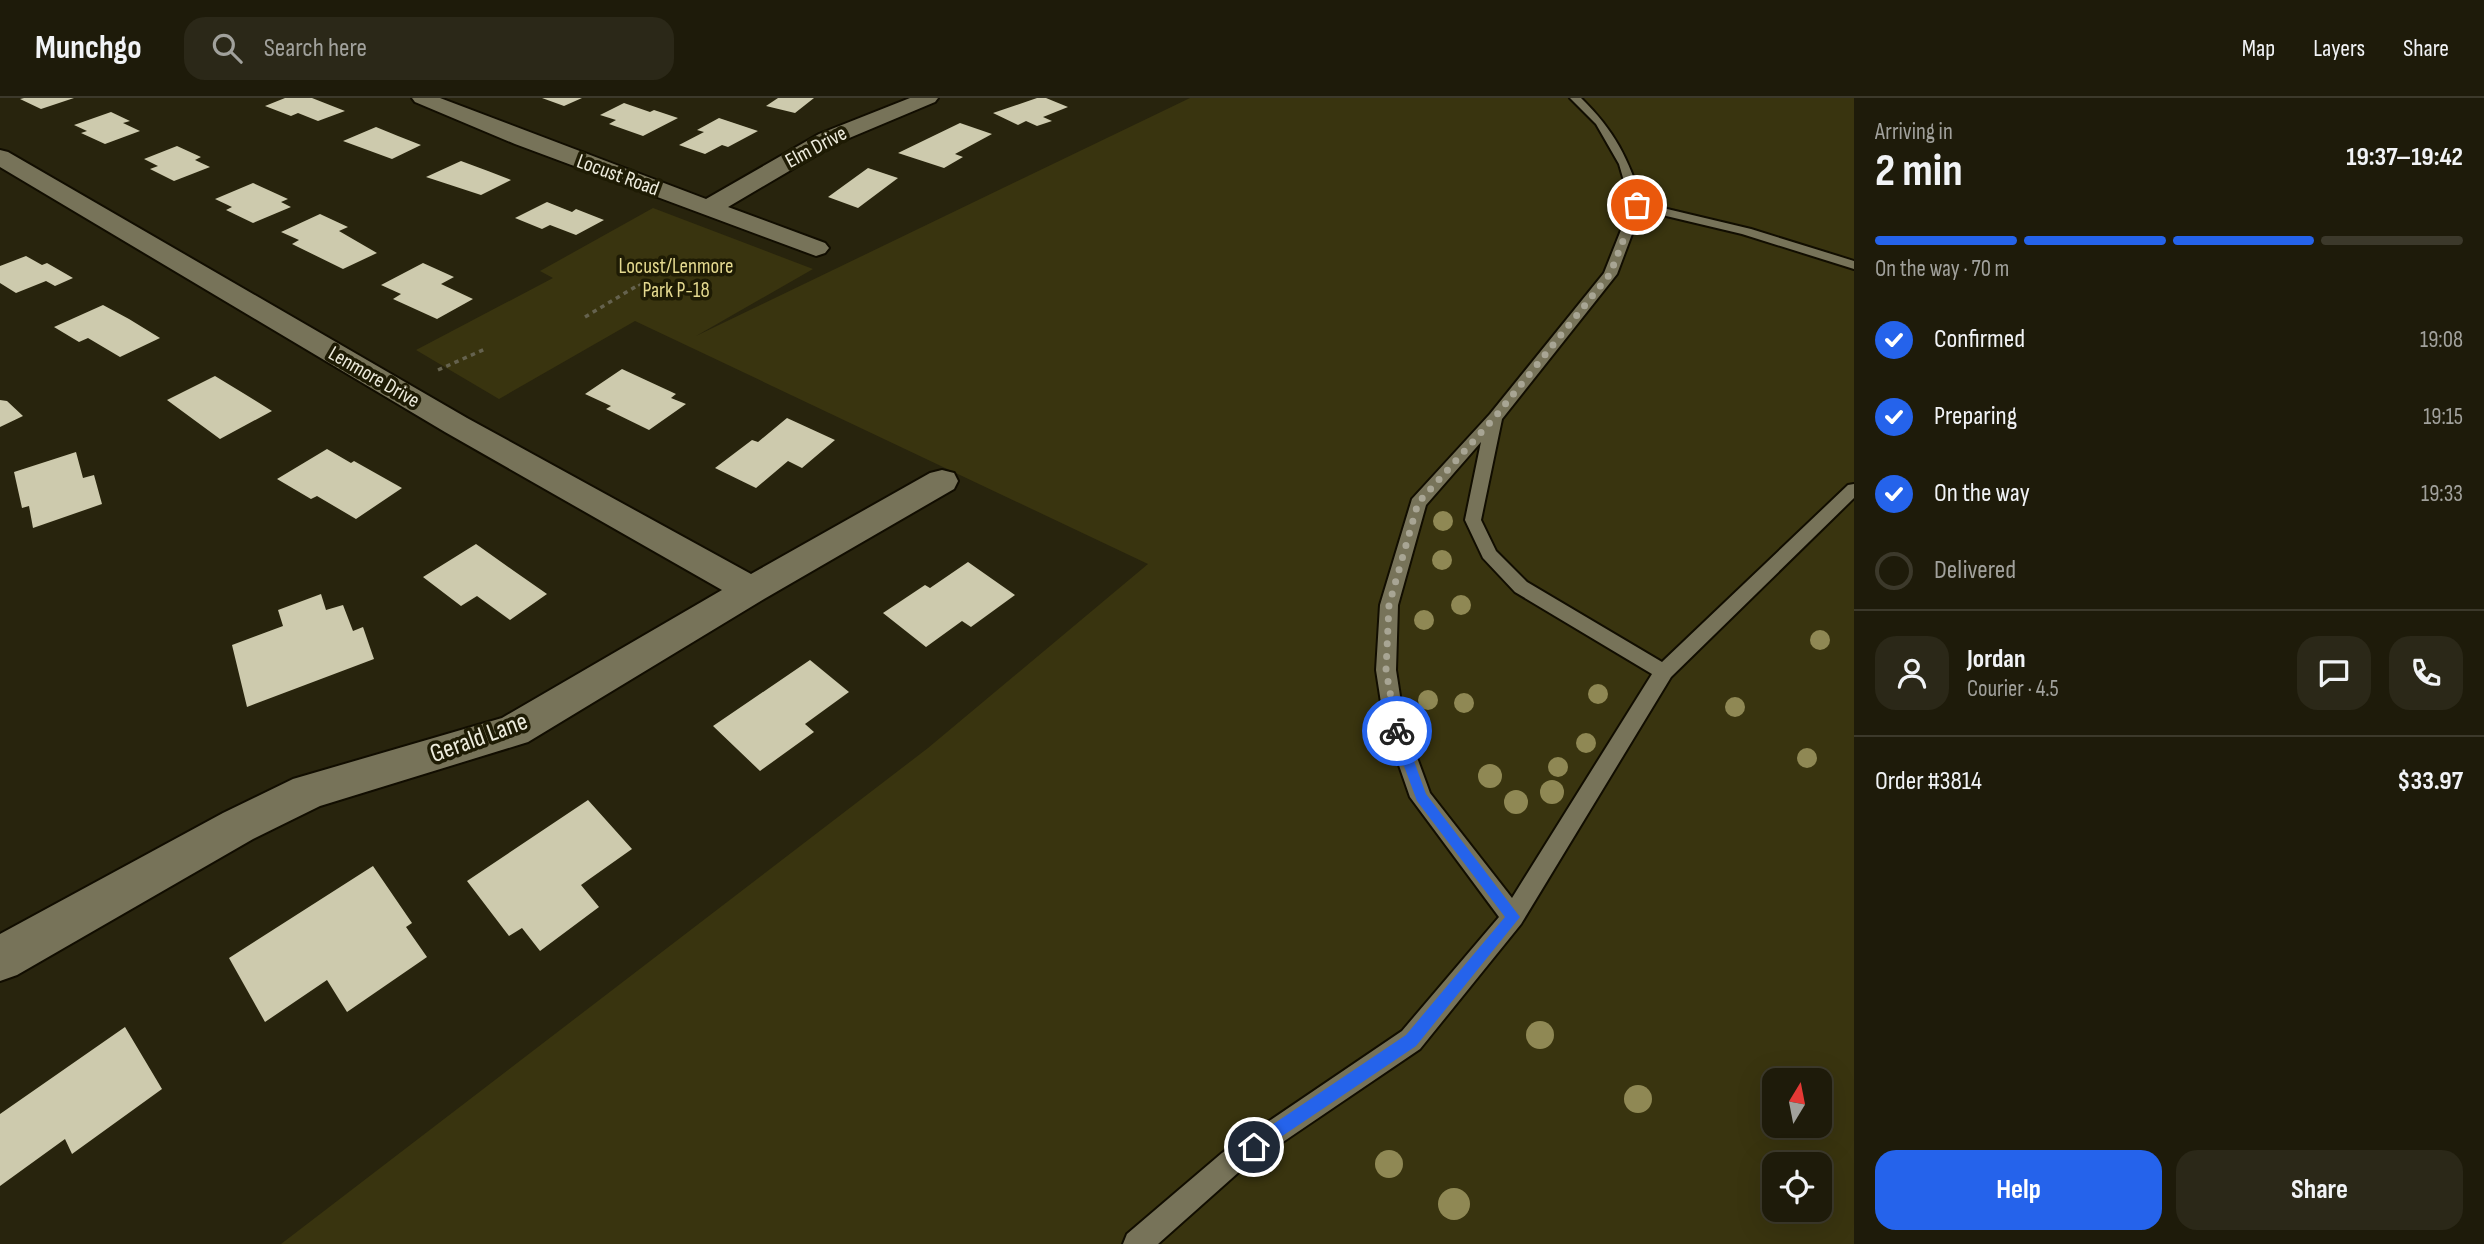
<!DOCTYPE html>
<html lang="en">
<head>
<meta charset="utf-8">
<style>
	:root { --surface:#1e1b0a; --page:#2b2818; --text:#f1f3f6; --muted:#a1a19c; --line:#3c392b; --accent:#2563eb }
	body { margin:0; font-family:"Sofia Sans Condensed",sans-serif; background:var(--page); color:var(--text); height:100vh; display:flex; flex-direction:column; font-size:26px; white-space:nowrap }
	* { box-sizing:border-box; margin:0 }
	p { font-size:23px; color:var(--muted) }
	.icon { flex:none; width:38px; height:38px; fill:none; stroke:currentColor; stroke-width:2; stroke-linecap:round; stroke-linejoin:round }
	.map { position:relative; flex:1; overflow:hidden }
	.side { display:flex; flex-direction:column; background:var(--surface); width:630px }
	.side>* { flex:none }
	.needle { width:46px; rotate:10deg }
	.fabs { position:absolute; left:1762px; top:970px; display:grid; gap:14px }
	.fabs a { display:grid; place-items:center; width:70px; height:70px; border-radius:14px; background:var(--surface); box-shadow:0 7px 28px #0002,0 0 0 2px var(--line); font-size:35px }
	.pin { position:absolute; display:grid; place-items:center; width:60px; height:60px; color:#fff; margin:-30px; border:4px solid #fff; border-radius:50%; box-shadow:0 2px 7px #0007 }
	.courier { position:absolute; display:grid; place-items:center; width:70px; height:70px; margin:-35px; border:5px solid #2563eb; border-radius:50%; background:#fff; color:#222; box-shadow:0 2px 9px #0007 }
	.head em { font-style:normal; font-weight:700 }
	.head div { display:flex; flex-direction:column-reverse }
	.head { display:flex; align-items:center; justify-content:space-between; height:119px; padding:0 21px }
	h1 { font-size:46px; font-weight:700; line-height:52px }
	.bar { display:grid; grid-template-columns:repeat(4,1fr); gap:10px 7px; align-content:center; height:84px; padding:0 21px }
	.bar i { height:9px; border-radius:5px; background:var(--line) }
	.bar .active { background:var(--accent) }
	.bar p { grid-column:span 4 }
	.line { display:flex; align-items:center; gap:18px; padding:0 21px; border-top:2px solid var(--line) }
	.line div { flex:1 }
	.round { display:grid; place-items:center; flex:none; width:74px; height:74px; border-radius:21px; background:var(--page) }
	ol { padding:0 21px; list-style:none }
	li { display:flex; align-items:center; gap:21px; height:77px }
	li p { margin-inline-start:auto }
	li .icon { padding:7px; border-radius:50%; background:var(--accent); color:#fff; stroke-width:4 }
	li:last-child { color:var(--muted) }
	li i { width:38px; height:38px; border:4px solid var(--line); border-radius:50% }
	.primary-button { display:flex; gap:14px; margin-top:auto; padding:14px 21px }
	.primary-button a { flex:1; height:80px; border-radius:21px; background:var(--accent); color:#fff; font-size:28px; font-weight:700; line-height:80px; text-align:center }
	.primary-button a+a { background:var(--page); color:var(--text) }
	header { display:flex; align-items:center; gap:42px; box-sizing:border-box; height:98px; padding:0 35px; background:var(--surface); border-bottom:2px solid var(--line) }
	header strong { font-size:33px }
	nav { display:flex; gap:38px; margin-inline-start:auto; font-size:24px }
	.search { width:490px; height:63px; background:var(--page); display:flex; align-items:center; gap:18px; box-sizing:border-box; padding:0 24px; border-radius:21px; color:var(--muted); font-size:26px }
	main { display:flex; flex:1; min-height:0 }
	.map>svg:first-child { display:block }
</style>
</head>
<body>
<header>
<strong>Munchgo</strong>
<div class="search"><svg class="icon" aria-label="search" viewBox="0 0 24 24"><circle cx="10" cy="10" r="6"/><path d="M15 15l6 6"/></svg>Search here</div>
<nav><a>Map</a><a>Layers</a><a>Share</a></nav>
</header>
<main>
<div class="map">
<svg width="1854" height="1146" viewBox="0 0 1854 1146">
	<rect width="100%" height="100%" fill="#28240d"/>
	<path fill="#39340f" fill-rule="evenodd" d="M 1190,0 L 1854,0 L 1854,1146 L 281,1146 L 928,650 L 1148,466 L 635,223 L 499,301 L 416,252 L 553,180 L 540,173 L 653,110 L 813,171 L 696,238 ZM 1774,982 L 1820,982 L 1820,1027 L 1774,1027 ZM 1774,1066 L 1820,1066 L 1820,1111 L 1774,1111 Z"/>
	<path fill="#cdcaad" d="M 24,0 L 74,0 L 41,11 L 20,1 Z
		M 285,0 L 312,0 L 345,13 L 318,23 L 298,15 L 291,18 L 265,8 Z
		M 542,0 L 582,0 L 564,8 Z
		M 778,0 L 814,0 L 795,15 L 766,8 Z
		M 1037,0 L 1046,0 L 1068,9 L 1043,19 L 1052,23 L 1037,28 L 1026,23 L 1018,27 L 993,15 Z
		M 624,5 L 650,14 L 654,12 L 678,20 L 643,38 L 609,26 L 616,22 L 600,17 Z
		M 111,14 L 130,23 L 123,25 L 140,33 L 105,46 L 81,35 L 87,33 L 74,27 Z
		M 719,20 L 758,33 L 728,49 L 722,47 L 705,56 L 679,47 L 704,34 L 697,32 Z
		M 960,25 L 992,36 L 955,56 L 963,59 L 944,70 L 898,55 Z
		M 376,29 L 398,38 L 421,47 L 392,61 L 343,43 Z
		M 177,48 L 201,59 L 195,62 L 210,69 L 174,83 L 150,71 L 158,68 L 144,61 Z
		M 461,63 L 488,73 L 511,82 L 481,97 L 426,79 Z
		M 868,70 L 898,80 L 858,110 L 828,99 Z
		M 253,85 L 288,101 L 281,104 L 291,109 L 253,125 L 226,112 L 232,109 L 215,101 Z
		M 547,104 L 572,114 L 576,111 L 604,122 L 576,137 L 550,127 L 542,131 L 515,120 Z
		M 320,116 L 348,129 L 339,133 L 377,155 L 343,171 L 292,146 L 299,142 L 281,134 Z
		M 26,158 L 42,167 L 47,165 L 73,180 L 55,188 L 46,183 L 16,195 L 0,185 L 0,168 Z
		M 423,165 L 454,179 L 441,186 L 473,201 L 437,221 L 393,201 L 401,196 L 381,187 Z
		M 103,207 L 129,221 L 160,240 L 120,259 L 88,240 L 79,244 L 54,229 Z
		M 622,271 L 676,296 L 671,300 L 686,306 L 649,332 L 606,311 L 611,308 L 585,296 Z
		M 215,278 L 243,295 L 272,313 L 220,341 L 167,302 Z
		M 0,302 L 7,303 L 23,318 L 0,329 Z
		M 787,320 L 835,342 L 802,370 L 788,363 L 756,390 L 715,370 L 752,342 L 758,344 Z
		M 327,351 L 351,365 L 354,363 L 402,390 L 356,421 L 317,398 L 311,401 L 277,381 Z
		M 76,354 L 83,380 L 94,377 L 102,406 L 33,430 L 29,408 L 22,410 L 14,374 Z
		M 476,446 L 514,473 L 547,496 L 510,522 L 477,498 L 461,508 L 423,479 Z
		M 968,464 L 1015,497 L 971,529 L 962,523 L 926,549 L 883,515 L 925,487 L 930,490 Z
		M 321,496 L 326,512 L 343,507 L 353,533 L 363,529 L 374,561 L 247,609 L 232,547 L 283,528 L 278,512 Z
		M 810,562 L 849,594 L 805,626 L 814,634 L 760,673 L 713,628 Z
		M 588,702 L 632,751 L 581,787 L 599,809 L 540,853 L 522,830 L 509,838 L 467,783 Z
		M 373,768 L 412,825 L 406,829 L 427,859 L 347,914 L 327,882 L 265,924 L 229,860 Z
		M 125,929 L 162,991 L 72,1056 L 65,1041 L 0,1088 L 0,1016 Z"/>
	<g fill="none" stroke-linecap="round" stroke-linejoin="round">
		<defs>
			<path id="service" d="M 1570,0 L 1581,0 C 1614,32 1629,61 1642,105 L 1751,131 L 1854,163 L 1854,171 L 1742,136 L 1641,112 L 1617,176 L 1502,321 L 1481,422 L 1496,453 L 1527,484 L 1662,564 L 1848,387 L 1854,386 L 1854,400 L 1671,579 L 1521,826 L 1420,951 L 1240,1073 L 1158,1146 L 1123,1146 L 1127,1136 L 1222,1055 L 1402,933 L 1499,819 L 1410,699 L 1384,624 L 1376,572 L 1380,507 L 1412,401 L 1490,316 L 1604,175 L 1631,107 L 1619,66 L 1596,26 ZM 1481,344 L 1465,422 L 1483,460 L 1515,494 L 1652,576 L 1512,800 L 1430,695 L 1404,624 L 1396,572 L 1398,507 L 1426,407 Z"/>
			<path id="minor" d="M 412,0 L 440,0 L 706,101 L 819,36 L 910,0 L 938,0 L 935,4 L 835,46 L 728,109 L 825,145 L 829,150 L 825,155 L 816,158 L 515,46 L 415,4 Z
				M 0,52 L 8,54 L 467,320 L 751,476 L 930,375 L 942,372 L 954,375 L 958,383 L 954,391 L 764,501 L 528,644 L 320,708 L 253,741 L 17,877 L 0,883 L 0,836 L 223,715 L 293,681 L 502,620 L 722,492 L 445,334 L 0,69 Z"/>
		</defs>
		<use href="#service" stroke="#110d00" stroke-width="4"/>
		<use href="#minor" stroke="#110d00" stroke-width="4"/>
		<path stroke="#65624e" stroke-width="2.5" stroke-dasharray="3.5 3.5" stroke-linecap="butt" d="M 632,191 L 641,186"/>
		<path stroke="#65624e" stroke-width="3.5" stroke-dasharray="4.5 4.5" stroke-linecap="butt" d="M 585,219 L 635,189
			M 438,272 L 485,251"/>
		<use href="#service" fill="#777359" fill-rule="evenodd"/>
		<use href="#minor" fill="#777359" fill-rule="evenodd"/>
	</g>
	<g fill="#8f8854">
		<circle cx="1443" cy="423" r="10"/>
		<circle cx="1442" cy="462" r="10"/>
		<circle cx="1461" cy="507" r="10"/>
		<circle cx="1424" cy="522" r="10"/>
		<circle cx="1820" cy="542" r="10"/>
		<circle cx="1598" cy="596" r="10"/>
		<circle cx="1428" cy="602" r="10"/>
		<circle cx="1464" cy="605" r="10"/>
		<circle cx="1735" cy="609" r="10"/>
		<circle cx="1586" cy="645" r="10"/>
		<circle cx="1807" cy="660" r="10"/>
		<circle cx="1558" cy="669" r="10"/>
		<circle cx="1490" cy="678" r="12"/>
		<circle cx="1552" cy="694" r="12"/>
		<circle cx="1516" cy="704" r="12"/>
		<circle cx="1540" cy="937" r="14"/>
		<circle cx="1638" cy="1001" r="14"/>
		<circle cx="1389" cy="1066" r="14"/>
		<circle cx="1454" cy="1106" r="16"/>
	</g>
	<path fill="#2563eb" d="M 1397,628 L 1403,633 L 1426,696 L 1520,819 L 1416,948 L 1254,1057 L 1248,1055 L 1246,1049 L 1248,1043 L 1406,937 L 1505,819 L 1417,703 L 1391,633 Z"/>
	<g fill="none" stroke-linecap="round" stroke-linejoin="round">
		<path stroke="#a8a594" stroke-width="7" stroke-dasharray="0 12.6" d="M 1397,633 L 1386,572 L 1389,507 L 1418,405 L 1495,319 L 1610,176 L 1637,107"/>
	</g>
	<g text-anchor="middle" dominant-baseline="central" stroke-width="7" stroke-linejoin="round" paint-order="stroke">
		<g font-size="21" fill="#edebdd" stroke="#1e1b04">
			<text transform="translate(816 49) rotate(-28)">Elm Drive</text>
			<text transform="translate(618 77) rotate(20)">Locust Road</text>
			<text transform="translate(374 279) rotate(30)">Lenmore Drive</text>
		</g>
		<g font-size="21" fill="#e4d98f" stroke="#1e1b04">
			<text x="676" y="168">Locust/Lenmore<tspan x="676" dy="24">Park P-18</tspan></text>
		</g>
		<g font-size="26" fill="#edebdd" stroke="#1e1b04">
			<text transform="translate(479 640) rotate(-20)">Gerald Lane</text>
		</g>
	</g>
</svg>
<div class="fabs">
<a><svg class="needle" viewBox="-14 -14 28 28"><path d="M0-13l5 13h-10z" fill="#e53935"/><path d="M0 13l5-13h-10z" fill="#a1a19c"/></svg></a>
<a><svg class="icon" aria-label="locate" viewBox="0 0 24 24"><circle cx="12" cy="12" r="6"/><path d="M12 2v4M12 18v4M2 12h4M18 12h4"/></svg></a>
</div>
<div class="pin" style="left:1637px;top:107px;background:#ea580c"><svg class="icon" aria-label="bag" viewBox="0 0 24 24"><path d="M5 8h14l-1 12H6zM9 8a3 3 0 0 1 6 0"/></svg></div>
<div class="pin" style="left:1254px;top:1049px;background:#1f2937"><svg class="icon" aria-label="home" viewBox="0 0 24 24"><path d="M3 11l9-7 9 7M6 9v11h12V9"/></svg></div>
<div class="courier" style="left:1397px;top:633px"><svg class="icon" aria-label="bike" viewBox="0 0 24 24"><circle cx="6" cy="16" r="4"/><circle cx="18" cy="16" r="4"/><path d="M6 16l4-8h5l3 8M10 8l3 8H6M13 5h3"/></svg></div>
</div>
<section class="side">
<div class="head"><div><h1>2 min</h1><p>Arriving in</p></div><em>19:37–19:42</em></div>
<div class="bar"><i class="active"></i><i class="active"></i><i class="active"></i><i></i><p>On the way · 70 m</p></div>
<ol>
<li><svg class="icon" aria-label="check" viewBox="0 0 24 24"><path d="M5 12l5 5 9-10"/></svg>Confirmed<p>19:08</p></li>
<li><svg class="icon" aria-label="check" viewBox="0 0 24 24"><path d="M5 12l5 5 9-10"/></svg>Preparing<p>19:15</p></li>
<li><svg class="icon" aria-label="check" viewBox="0 0 24 24"><path d="M5 12l5 5 9-10"/></svg>On the way<p>19:33</p></li>
<li><i></i>Delivered</li>
</ol>
<div class="line" style="height:126px"><a class="round"><svg class="icon" aria-label="person" viewBox="0 0 24 24"><circle cx="12" cy="8" r="4"/><path d="M4 21q1-7 8-7t8 7"/></svg></a><div><b>Jordan</b><p>Courier · 4.5</p></div><a class="round"><svg class="icon" aria-label="chat" viewBox="0 0 24 24"><path d="M4 5h16v11H9l-5 4z"/></svg></a><a class="round"><svg class="icon" aria-label="phone" viewBox="0 0 24 24"><path d="M5 4h4l2 5-3 2q2 4 5 5l2-3 5 2v4C11 20 4 13 5 4z"/></svg></a></div>
<div class="line" style="height:91px"><div>Order #3814</div><b>$33.97</b></div>
<div class="primary-button"><a>Help</a><a>Share</a></div>
</section>
</main>
</body>
</html>
